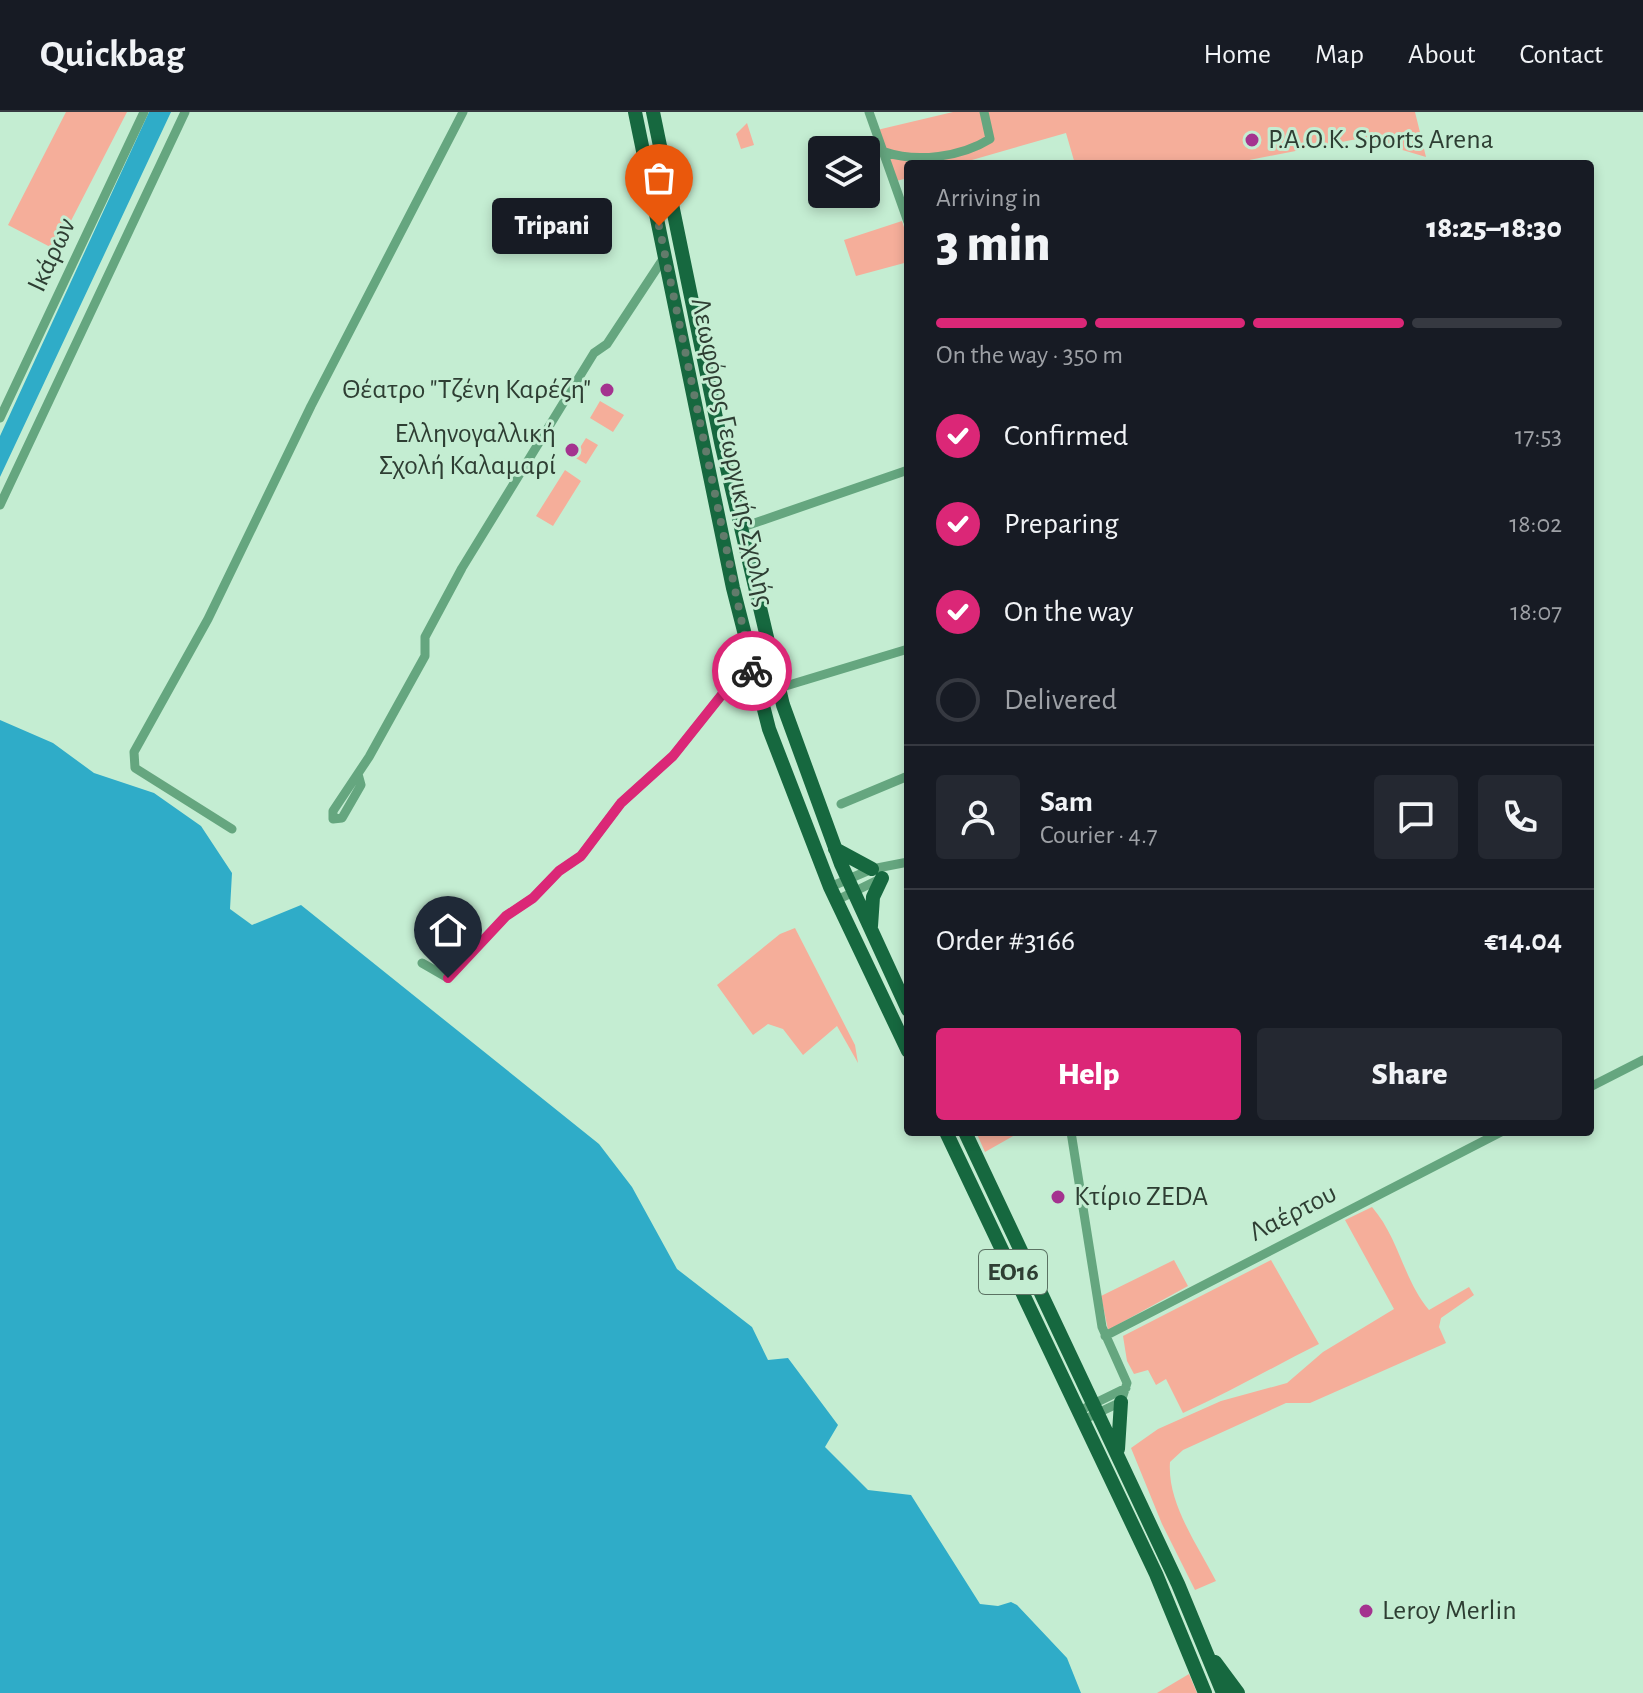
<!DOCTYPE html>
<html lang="en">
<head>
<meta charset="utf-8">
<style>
	:root { --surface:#171b24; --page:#242831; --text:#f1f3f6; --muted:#9ea1a6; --line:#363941; --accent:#db2777 }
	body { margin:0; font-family:"Alegreya Sans",sans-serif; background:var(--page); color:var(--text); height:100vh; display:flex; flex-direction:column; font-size:30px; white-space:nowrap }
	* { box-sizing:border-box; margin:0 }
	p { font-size:26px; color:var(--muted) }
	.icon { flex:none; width:44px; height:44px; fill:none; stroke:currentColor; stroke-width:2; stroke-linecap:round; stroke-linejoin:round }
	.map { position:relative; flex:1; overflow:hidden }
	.sheet { position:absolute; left:904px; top:48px; width:690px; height:976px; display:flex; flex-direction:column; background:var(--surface); border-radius:8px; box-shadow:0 4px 12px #0003 }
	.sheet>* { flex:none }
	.buttons { position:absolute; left:808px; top:24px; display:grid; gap:16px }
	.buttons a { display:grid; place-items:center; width:72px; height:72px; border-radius:8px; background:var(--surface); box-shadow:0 4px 12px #0003; font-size:40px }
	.pin { position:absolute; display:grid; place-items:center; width:68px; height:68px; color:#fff; margin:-82px -34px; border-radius:50% 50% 50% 0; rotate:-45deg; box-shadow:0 0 8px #0007 }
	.pin .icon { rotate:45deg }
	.courier { position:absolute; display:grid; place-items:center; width:80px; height:80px; margin:-40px; border:6px solid #db2777; border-radius:50%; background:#fff; color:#222; box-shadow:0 2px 10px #0007 }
	.bubble { position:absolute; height:56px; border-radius:8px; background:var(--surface); box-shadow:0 4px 12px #0003; font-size:26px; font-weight:800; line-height:56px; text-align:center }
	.summary em { font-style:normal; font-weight:800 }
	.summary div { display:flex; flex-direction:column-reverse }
	.summary { display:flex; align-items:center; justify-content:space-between; height:136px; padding:0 32px }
	h1 { font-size:52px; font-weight:800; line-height:60px }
	.bar { display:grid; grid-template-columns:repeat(4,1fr); gap:12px 8px; align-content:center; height:96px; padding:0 32px }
	.bar i { height:10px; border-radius:6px; background:var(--line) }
	.bar .on { background:var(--accent) }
	.bar p { grid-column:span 4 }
	.line { display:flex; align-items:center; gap:20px; padding:0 32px; border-top:2px solid var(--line) }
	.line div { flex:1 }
	.round { display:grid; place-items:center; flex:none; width:84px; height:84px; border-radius:8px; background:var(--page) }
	ol { padding:0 32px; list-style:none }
	li { display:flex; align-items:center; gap:24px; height:88px }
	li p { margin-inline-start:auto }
	li .icon { padding:8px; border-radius:50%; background:var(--accent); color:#fff; stroke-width:4 }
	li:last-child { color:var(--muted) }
	li i { width:44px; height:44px; border:4px solid var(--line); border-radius:50% }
	.button { display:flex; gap:16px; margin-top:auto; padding:16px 32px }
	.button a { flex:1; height:92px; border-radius:8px; background:var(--accent); color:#fff; font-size:32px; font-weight:800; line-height:92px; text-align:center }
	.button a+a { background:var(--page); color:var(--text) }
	header { display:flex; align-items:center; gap:48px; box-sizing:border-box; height:112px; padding:0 40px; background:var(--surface); border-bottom:2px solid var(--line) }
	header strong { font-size:38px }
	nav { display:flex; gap:44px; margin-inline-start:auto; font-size:28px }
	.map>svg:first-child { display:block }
</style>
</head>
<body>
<header>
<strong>Quickbag</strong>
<nav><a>Home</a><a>Map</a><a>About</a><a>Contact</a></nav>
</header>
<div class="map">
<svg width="1643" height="1581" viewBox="0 0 1643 1581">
	<rect width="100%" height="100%" fill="#c4edd2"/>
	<path fill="#f5ae9a" d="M 66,0 L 127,0 L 56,138 L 8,113 Z
		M 953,0 L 1415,0 L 1426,45 L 1362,26 L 1229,52 L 1075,52 L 1066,21 L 958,52 L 908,52 L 908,66 L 896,69 L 877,18 Z
		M 747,11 L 754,33 L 741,37 L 736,22 Z
		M 902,109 L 908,128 L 908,150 L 856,164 L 844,128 Z
		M 600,289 L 624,303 L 613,320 L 590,306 Z
		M 586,326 L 598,333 L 586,352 L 574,345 Z
		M 565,358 L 581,369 L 553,414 L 536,404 Z
		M 795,816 L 855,933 L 858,951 L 837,914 L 803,943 L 783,917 L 768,912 L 753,923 L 717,873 L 780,822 Z
		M 976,1020 L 1020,1020 L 985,1040 Z
		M 1372,1095 C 1399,1126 1404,1169 1429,1198 L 1469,1175 L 1474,1183 L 1441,1206 L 1439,1215 L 1446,1231 L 1310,1291 L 1286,1291 L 1183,1338 L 1170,1350 C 1167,1391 1197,1432 1216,1469 L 1195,1478 L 1162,1412 L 1131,1336 L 1158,1317 L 1221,1289 L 1287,1271 L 1323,1240 L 1394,1197 L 1345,1108 Z
		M 1174,1148 L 1188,1174 L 1108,1218 L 1101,1184 Z
		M 1271,1148 L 1319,1232 C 1273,1255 1230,1280 1183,1301 L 1166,1267 L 1156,1273 L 1148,1258 L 1134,1262 L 1127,1249 L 1123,1224 Z
		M 1189,1562 L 1197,1581 L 1157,1581 Z"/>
	<path fill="#2facc8" d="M 149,0 L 171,0 L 0,365 L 0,324 Z
		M 0,608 L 53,631 L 94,661 L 154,681 L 201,714 L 232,761 L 230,797 L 252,813 L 301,793 L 599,1032 L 632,1075 L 677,1157 L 752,1215 L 768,1248 L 788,1246 L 838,1313 L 825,1335 L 868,1378 L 911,1383 L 980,1492 L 998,1494 L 1011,1490 L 1017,1493 L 1067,1546 L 1081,1581 L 0,1581 Z"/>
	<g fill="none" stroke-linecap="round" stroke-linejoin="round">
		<path stroke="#65a67f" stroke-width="9" d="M 869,0 L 908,110
			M 885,40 C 917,51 961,45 990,27 L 984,0
			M 0,306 L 144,0
			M 0,393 L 185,0
			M 740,416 L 908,358
			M 779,576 L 908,537
			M 358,662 L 361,673 L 342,706 L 333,707 L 333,699 L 369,645 L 425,544 L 425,525 L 462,456 L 594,241 L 607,232 L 665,144
			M 841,692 L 908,664
			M 232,717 L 135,656 L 134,640 L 208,507 L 311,294 L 463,0
			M 830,775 L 872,757 L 908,750
			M 837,788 L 880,767
			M 422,851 L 448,866 L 506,804 L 533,786 L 559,759 L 581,744 L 621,691 L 673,644 L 728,575 L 753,558
			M 1590,975 L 1643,948
			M 1071,1020 L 1102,1215 L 1127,1271 L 1121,1290 L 1083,1308
			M 1105,1224 L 1501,1020
			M 1079,1299 L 1126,1276"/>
		<path stroke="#16683f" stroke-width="14" d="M 635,0 L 733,476 L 769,617 L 830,775 L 908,939
			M 653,0 L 722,335 L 783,593 L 841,752 L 908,898
			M 835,737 L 872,757
			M 871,814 L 873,785 L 882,766
			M 946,1020 L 1156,1462 L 1205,1581
			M 965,1020 L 1178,1472 L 1223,1581
			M 1118,1337 L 1121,1290
			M 1215,1550 L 1238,1581"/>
	</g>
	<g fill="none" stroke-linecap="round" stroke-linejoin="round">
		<path stroke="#627b6b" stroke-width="8" stroke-dasharray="0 14.4" d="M 659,114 L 752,559"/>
		<path stroke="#db2777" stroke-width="10" d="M 448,866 L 506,804 L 533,786 L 559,759 L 581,744 L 621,691 L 673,644 L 728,575 L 752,559"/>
	</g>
	<g fill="#a4338f" stroke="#c4edd2" stroke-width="3">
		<circle cx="1252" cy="28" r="8"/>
		<circle cx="607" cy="278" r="8"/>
		<circle cx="572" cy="338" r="8"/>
		<circle cx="1058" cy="1085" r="8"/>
		<circle cx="1366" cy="1499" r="8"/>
	</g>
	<g text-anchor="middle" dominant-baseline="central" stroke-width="6" stroke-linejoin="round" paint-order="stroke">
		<rect fill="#c4edd2" stroke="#5b7263" stroke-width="2" x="979" y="1138" width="68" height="44" rx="6"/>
		<g font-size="26" font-weight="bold" fill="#2e3e33">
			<text x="1013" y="1160">ΕΟ16</text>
		</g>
		<g font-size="28" fill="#2e3e33" stroke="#c4edd2" text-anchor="start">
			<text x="1268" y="28">P.A.O.K. Sports Arena</text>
			<text x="591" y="278" text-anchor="end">Θέατρο "Τζένη Καρέζη"</text>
			<text x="556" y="322" text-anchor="end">Ελληνογαλλική<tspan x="556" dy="32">Σχολή Καλαμαρί</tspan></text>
			<text x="1074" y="1085">Κτίριο ZEDA</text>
			<text x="1382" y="1499">Leroy Merlin</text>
		</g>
		<g font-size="28" fill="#2e3e33" stroke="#c4edd2">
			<text transform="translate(52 143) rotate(-65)">Ικάρων</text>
			<text transform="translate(732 340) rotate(78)">Λεωφόρος Γεωργικής Σχολής</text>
			<text transform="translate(1293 1101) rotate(-27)">Λαέρτου</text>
		</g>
	</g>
</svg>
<div class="buttons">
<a><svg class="icon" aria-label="layers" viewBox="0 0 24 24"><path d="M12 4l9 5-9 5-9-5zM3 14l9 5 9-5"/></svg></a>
</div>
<div class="pin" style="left:659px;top:114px;background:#ea580c"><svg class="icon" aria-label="bag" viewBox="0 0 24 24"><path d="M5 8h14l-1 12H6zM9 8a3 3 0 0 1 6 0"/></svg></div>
<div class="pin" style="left:448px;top:866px;background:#1f2937"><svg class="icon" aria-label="home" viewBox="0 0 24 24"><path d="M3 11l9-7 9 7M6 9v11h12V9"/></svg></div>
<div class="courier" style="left:752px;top:559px"><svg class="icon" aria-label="bike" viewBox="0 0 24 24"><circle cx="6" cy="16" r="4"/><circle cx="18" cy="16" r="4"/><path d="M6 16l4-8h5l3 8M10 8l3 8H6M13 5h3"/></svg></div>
<div class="bubble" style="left:492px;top:86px;width:120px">Tripani</div>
<section class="sheet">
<div class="summary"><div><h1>3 min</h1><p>Arriving in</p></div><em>18:25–18:30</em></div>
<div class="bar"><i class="on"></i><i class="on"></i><i class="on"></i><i></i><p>On the way · 350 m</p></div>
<ol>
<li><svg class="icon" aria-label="check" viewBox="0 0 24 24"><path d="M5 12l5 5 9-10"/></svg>Confirmed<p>17:53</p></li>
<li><svg class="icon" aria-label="check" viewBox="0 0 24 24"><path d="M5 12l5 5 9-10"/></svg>Preparing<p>18:02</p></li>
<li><svg class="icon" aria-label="check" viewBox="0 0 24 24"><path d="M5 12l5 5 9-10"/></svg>On the way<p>18:07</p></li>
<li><i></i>Delivered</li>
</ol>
<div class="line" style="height:144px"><a class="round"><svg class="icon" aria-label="person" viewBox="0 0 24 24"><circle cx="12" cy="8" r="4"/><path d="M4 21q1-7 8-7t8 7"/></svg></a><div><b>Sam</b><p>Courier · 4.7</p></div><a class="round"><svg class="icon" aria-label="chat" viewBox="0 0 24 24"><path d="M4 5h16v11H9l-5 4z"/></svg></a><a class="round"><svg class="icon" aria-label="phone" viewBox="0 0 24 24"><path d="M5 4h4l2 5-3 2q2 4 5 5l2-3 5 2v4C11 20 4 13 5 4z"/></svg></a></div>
<div class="line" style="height:104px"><div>Order #3166</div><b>€14.04</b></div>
<div class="button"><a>Help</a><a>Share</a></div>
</section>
</div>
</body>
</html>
